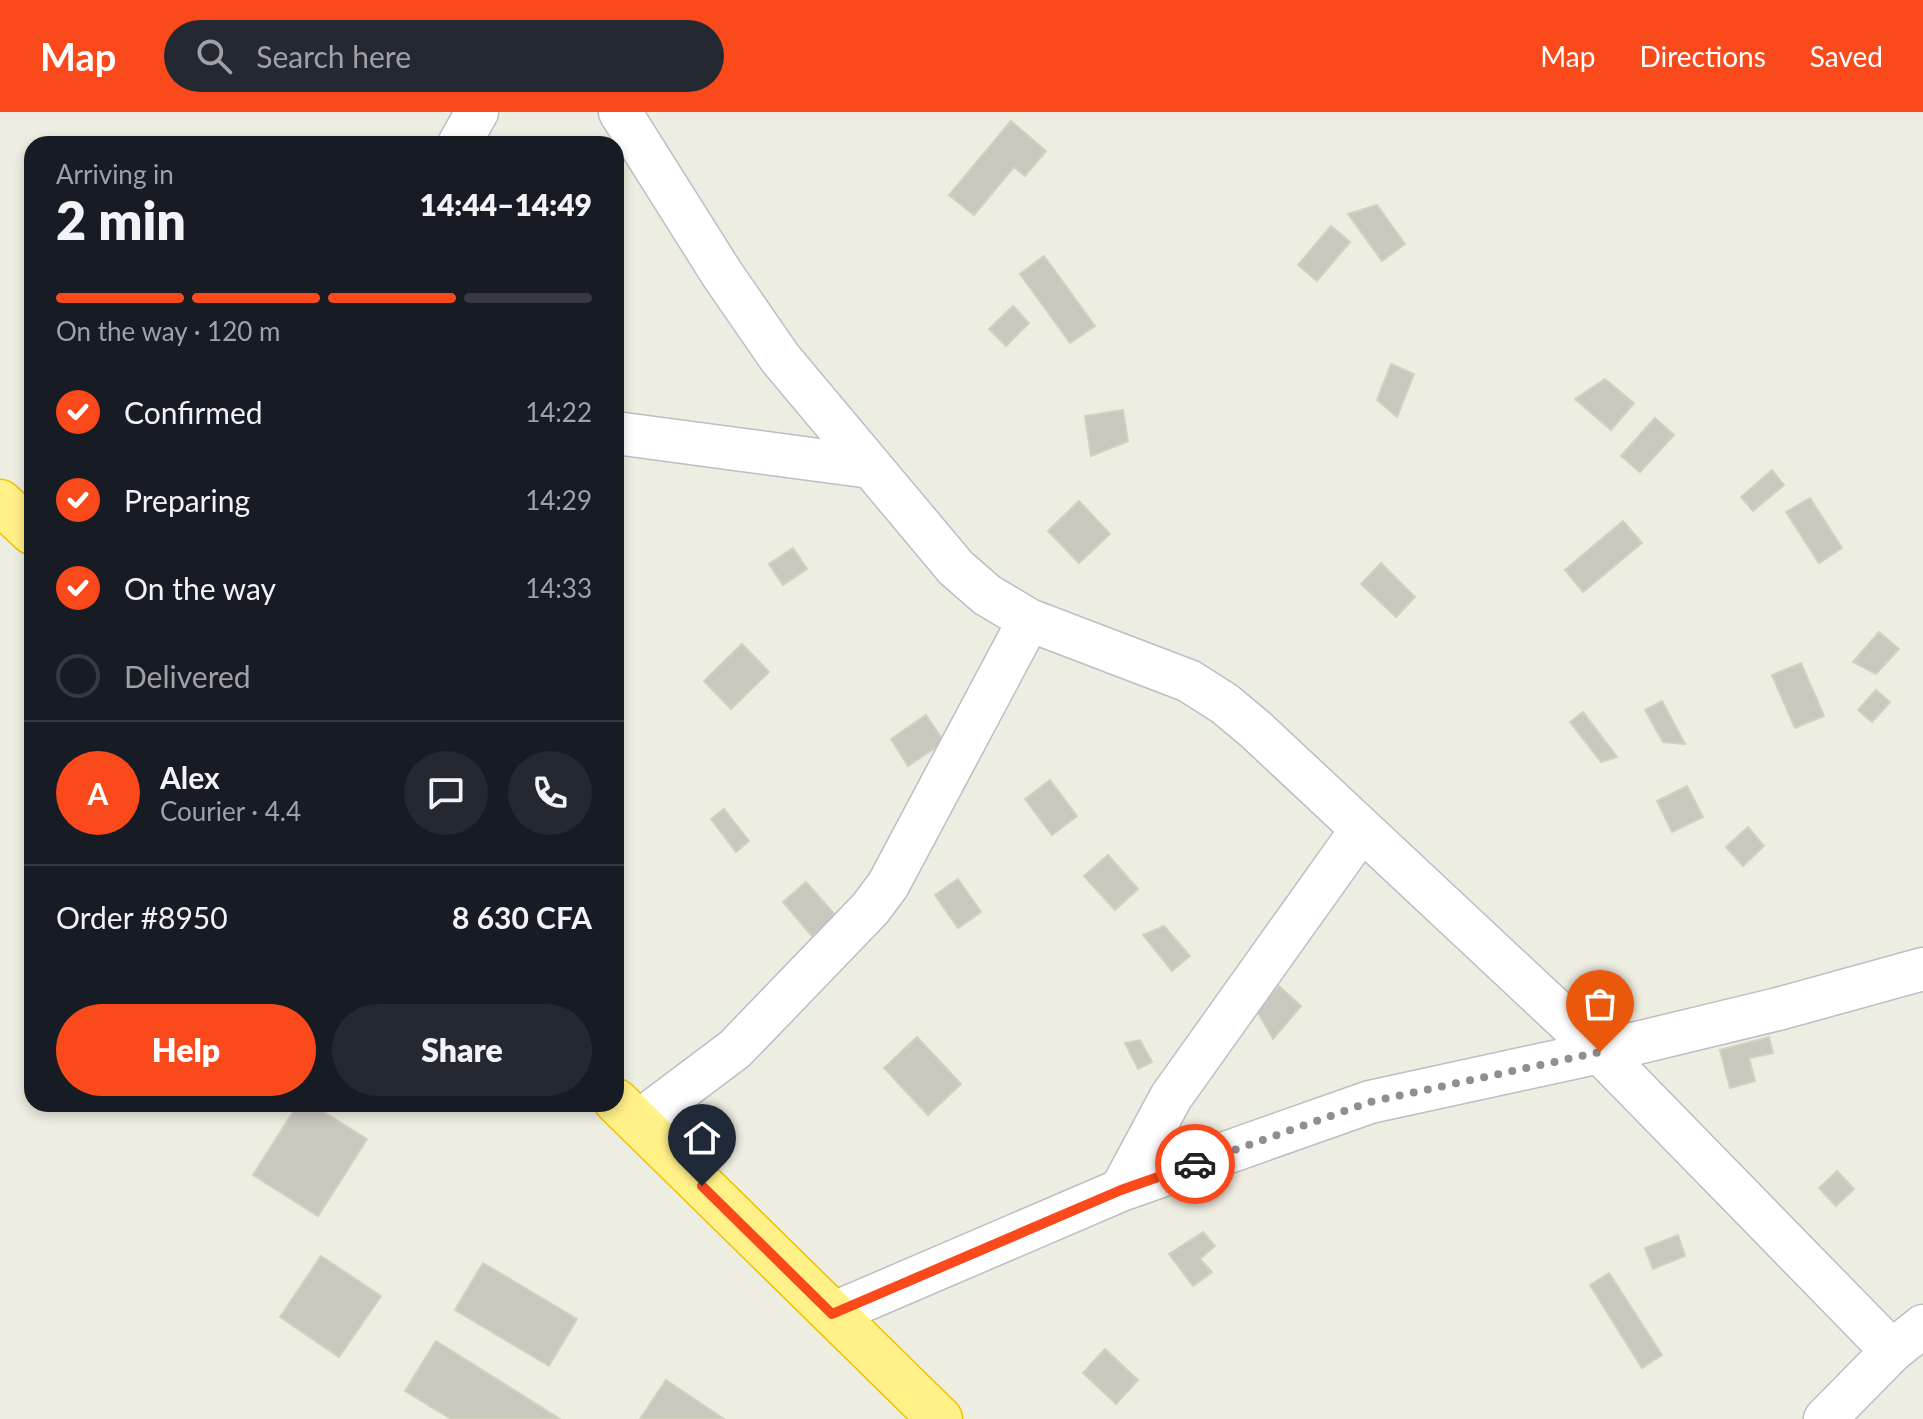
<!DOCTYPE html>
<html lang="en">
<head>
<meta charset="utf-8">
<style>
	:root { --surface:#171b24; --page:#242831; --text:#f1f3f6; --muted:#9ea1a6; --line:#363941; --accent:#fa491b }
	body { margin:0; font-family:Lato,sans-serif; background:var(--page); color:var(--text); height:100vh; display:flex; flex-direction:column; font-size:30px; white-space:nowrap }
	* { box-sizing:border-box; margin:0 }
	p { font-size:26px; color:var(--muted) }
	.icon { flex:none; width:44px; height:44px; fill:none; stroke:currentColor; stroke-width:2; stroke-linecap:round; stroke-linejoin:round }
	.map { position:relative; flex:1; overflow:hidden }
	.details { position:absolute; left:24px; top:24px; width:600px; height:976px; display:flex; flex-direction:column; background:var(--surface); border-radius:24px; box-shadow:0 4px 12px #0003 }
	.details>* { flex:none }
	.pin { position:absolute; display:grid; place-items:center; width:68px; height:68px; color:#fff; margin:-82px -34px; border-radius:50% 50% 50% 0; rotate:-45deg; box-shadow:0 0 8px #0007 }
	.pin .icon { rotate:45deg }
	.courier { position:absolute; display:grid; place-items:center; width:80px; height:80px; margin:-40px; border:6px solid #fa491b; border-radius:50%; background:#fff; color:#222; box-shadow:0 2px 10px #0007 }
	.head em { font-style:normal; font-weight:800 }
	.head div { display:flex; flex-direction:column-reverse }
	.head { display:flex; align-items:center; justify-content:space-between; height:136px; padding:0 32px }
	h1 { font-size:52px; font-weight:800; line-height:60px }
	.bar { display:grid; grid-template-columns:repeat(4,1fr); gap:12px 8px; align-content:center; height:96px; padding:0 32px }
	.bar i { height:10px; border-radius:6px; background:var(--line) }
	.bar .current { background:var(--accent) }
	.bar p { grid-column:span 4 }
	.line { display:flex; align-items:center; gap:20px; padding:0 32px; border-top:2px solid var(--line) }
	.line div { flex:1 }
	.round { display:grid; place-items:center; flex:none; width:84px; height:84px; border-radius:42px; background:var(--page) }
	ol { padding:0 32px; list-style:none }
	li { display:flex; align-items:center; gap:24px; height:88px }
	li p { margin-inline-start:auto }
	li .icon { padding:8px; border-radius:50%; background:var(--accent); color:#fff; stroke-width:4 }
	li:last-child { color:var(--muted) }
	li i { width:44px; height:44px; border:4px solid var(--line); border-radius:50% }
	.cta { display:flex; gap:16px; margin-top:auto; padding:16px 32px }
	.cta a { flex:1; height:92px; border-radius:48px; background:var(--accent); color:#fff; font-size:32px; font-weight:800; line-height:92px; text-align:center }
	.cta a+a { background:var(--page); color:var(--text) }
	header { display:flex; align-items:center; gap:48px; box-sizing:border-box; height:112px; padding:0 40px; background:var(--accent); color:#fff }
	header strong { font-size:38px }
	nav { display:flex; gap:44px; margin-inline-start:auto; font-size:28px }
	.search { width:560px; height:72px; background:var(--page); display:flex; align-items:center; gap:20px; box-sizing:border-box; padding:0 28px; border-radius:44px; color:var(--muted); font-size:30px }
	.map>svg:first-child { display:block }
</style>
</head>
<body>
<header>
<strong>Map</strong>
<div class="search"><svg class="icon" aria-label="search" viewBox="0 0 24 24"><circle cx="10" cy="10" r="6"/><path d="M15 15l6 6"/></svg>Search here</div>
<nav><a>Map</a><a>Directions</a><a>Saved</a></nav>
</header>
<div class="map">
<svg width="1923" height="1307" viewBox="0 0 1923 1307">
	<rect width="100%" height="100%" fill="#eeede1"/>
	<path fill="#c9c7be" stroke="#d4d0bf" stroke-width="2" d="M 1011,9 L 1046,39 L 1025,64 L 1014,55 L 974,103 L 949,83 Z
		M 1377,93 L 1405,132 L 1382,149 L 1348,102 Z
		M 1331,114 L 1350,130 L 1317,169 L 1298,153 Z
		M 1044,144 L 1095,214 L 1070,231 L 1020,162 Z
		M 1013,194 L 1029,211 L 1006,234 L 989,217 Z
		M 1391,252 L 1414,262 L 1397,305 L 1377,288 Z
		M 1605,267 L 1634,291 L 1611,318 L 1575,287 Z
		M 1123,298 L 1128,329 L 1091,344 L 1085,304 Z
		M 1655,306 L 1674,323 L 1640,360 L 1621,344 Z
		M 1772,358 L 1784,373 L 1753,399 L 1741,385 Z
		M 1810,386 L 1842,436 L 1819,451 L 1786,400 Z
		M 1079,389 L 1110,422 L 1079,451 L 1048,419 Z
		M 1623,409 L 1642,431 L 1583,480 L 1565,458 Z
		M 793,436 L 807,457 L 783,473 L 769,452 Z
		M 1381,451 L 1415,485 L 1396,505 L 1361,472 Z
		M 1879,520 L 1899,537 L 1876,562 L 1853,550 Z
		M 742,532 L 769,560 L 731,597 L 704,569 Z
		M 1801,551 L 1824,604 L 1795,616 L 1772,563 Z
		M 1876,578 L 1890,590 L 1872,610 L 1858,598 Z
		M 1662,589 L 1685,632 L 1663,630 L 1645,598 Z
		M 1583,600 L 1617,645 L 1601,650 L 1570,610 Z
		M 926,603 L 944,630 L 908,654 L 891,627 Z
		M 1050,668 L 1077,704 L 1052,723 L 1025,687 Z
		M 1687,674 L 1703,705 L 1672,720 L 1657,689 Z
		M 724,697 L 749,729 L 736,740 L 711,707 Z
		M 1748,715 L 1764,734 L 1743,754 L 1726,735 Z
		M 1108,743 L 1138,777 L 1115,798 L 1084,764 Z
		M 958,767 L 981,800 L 958,816 L 935,783 Z
		M 806,770 L 836,804 L 812,824 L 783,790 Z
		M 1164,814 L 1190,844 L 1172,859 L 1143,823 Z
		M 1279,874 L 1301,894 L 1273,927 L 1257,899 Z
		M 917,925 L 961,972 L 928,1003 L 884,956 Z
		M 1769,925 L 1773,941 L 1749,946 L 1755,969 L 1730,976 L 1720,938 Z
		M 1140,928 L 1152,950 L 1138,957 L 1125,931 Z
		M 298,992 L 311,992 L 367,1027 L 318,1104 L 253,1063 Z
		M 1837,1059 L 1854,1077 L 1836,1094 L 1819,1076 Z
		M 1203,1120 L 1215,1134 L 1200,1147 L 1212,1160 L 1193,1174 L 1169,1142 Z
		M 1678,1123 L 1685,1144 L 1653,1157 L 1645,1136 Z
		M 321,1144 L 381,1184 L 339,1245 L 280,1205 Z
		M 483,1151 L 577,1207 L 549,1254 L 455,1198 Z
		M 1609,1161 L 1662,1243 L 1642,1256 L 1590,1173 Z
		M 436,1229 L 560,1307 L 451,1307 L 405,1279 Z
		M 1105,1237 L 1138,1268 L 1116,1292 L 1083,1261 Z
		M 666,1268 L 724,1307 L 640,1307 Z"/>
	<g fill="none" stroke-linecap="round" stroke-linejoin="round">
		<defs>
			<path id="minor" d="M 620,0 L 722,162 L 780,246 L 956,456 L 987,483 L 1029,508 L 1189,569 L 1225,592 L 1256,618 L 1600,940 L 1892,1239
				M 459,32 L 477,0
				M 616,321 L 871,355
				M 638,1010 L 735,937 L 870,797 L 888,773 L 1029,508
				M 1121,1078 L 1171,985 L 1362,717
				M 832,1202 L 1121,1078 L 1370,990 L 1600,940 L 1778,897 L 1923,857
				M 1825,1307 L 1892,1239 L 1923,1214"/>
			<path id="highway" d="M 0,390 L 32,420
				M 616,989 L 940,1307"/>
		</defs>
		<use href="#minor" stroke="#bcbec4" stroke-width="45"/>
		<use href="#highway" stroke="#efc300" stroke-width="47"/>
		<use href="#minor" stroke="#fff" stroke-width="42"/>
		<use href="#highway" stroke="#fff087" stroke-width="44"/>
	</g>
	<g fill="none" stroke-linecap="round" stroke-linejoin="round">
		<path stroke="#8e8f90" stroke-width="8" stroke-dasharray="0 14.4" d="M 1195,1052 L 1370,990 L 1600,940"/>
		<path stroke="#fa491b" stroke-width="10" d="M 702,1074 L 832,1202 L 1121,1078 L 1195,1052"/>
	</g>
</svg>
<div class="pin" style="left:1600px;top:940px;background:#ea580c"><svg class="icon" aria-label="bag" viewBox="0 0 24 24"><path d="M5 8h14l-1 12H6zM9 8a3 3 0 0 1 6 0"/></svg></div>
<div class="pin" style="left:702px;top:1074px;background:#1f2937"><svg class="icon" aria-label="home" viewBox="0 0 24 24"><path d="M3 11l9-7 9 7M6 9v11h12V9"/></svg></div>
<div class="courier" style="left:1195px;top:1052px"><svg class="icon" aria-label="car" viewBox="0 0 24 24"><path d="M5 17H2v-5l4-1 3-4h7l3 4 3 1v5h-3M9 17h6M6 11h13"/><circle cx="7" cy="17" r="2"/><circle cx="17" cy="17" r="2"/></svg></div>
<section class="details">
<div class="head"><div><h1>2 min</h1><p>Arriving in</p></div><em>14:44–14:49</em></div>
<div class="bar"><i class="current"></i><i class="current"></i><i class="current"></i><i></i><p>On the way · 120 m</p></div>
<ol>
<li><svg class="icon" aria-label="check" viewBox="0 0 24 24"><path d="M5 12l5 5 9-10"/></svg>Confirmed<p>14:22</p></li>
<li><svg class="icon" aria-label="check" viewBox="0 0 24 24"><path d="M5 12l5 5 9-10"/></svg>Preparing<p>14:29</p></li>
<li><svg class="icon" aria-label="check" viewBox="0 0 24 24"><path d="M5 12l5 5 9-10"/></svg>On the way<p>14:33</p></li>
<li><i></i>Delivered</li>
</ol>
<div class="line" style="height:144px"><b class="round" style="background:var(--accent);color:#fff">A</b><div><b>Alex</b><p>Courier · 4.4</p></div><a class="round"><svg class="icon" aria-label="chat" viewBox="0 0 24 24"><path d="M4 5h16v11H9l-5 4z"/></svg></a><a class="round"><svg class="icon" aria-label="phone" viewBox="0 0 24 24"><path d="M5 4h4l2 5-3 2q2 4 5 5l2-3 5 2v4C11 20 4 13 5 4z"/></svg></a></div>
<div class="line" style="height:104px"><div>Order #8950</div><b>8 630 CFA</b></div>
<div class="cta"><a>Help</a><a>Share</a></div>
</section>
</div>
</body>
</html>
